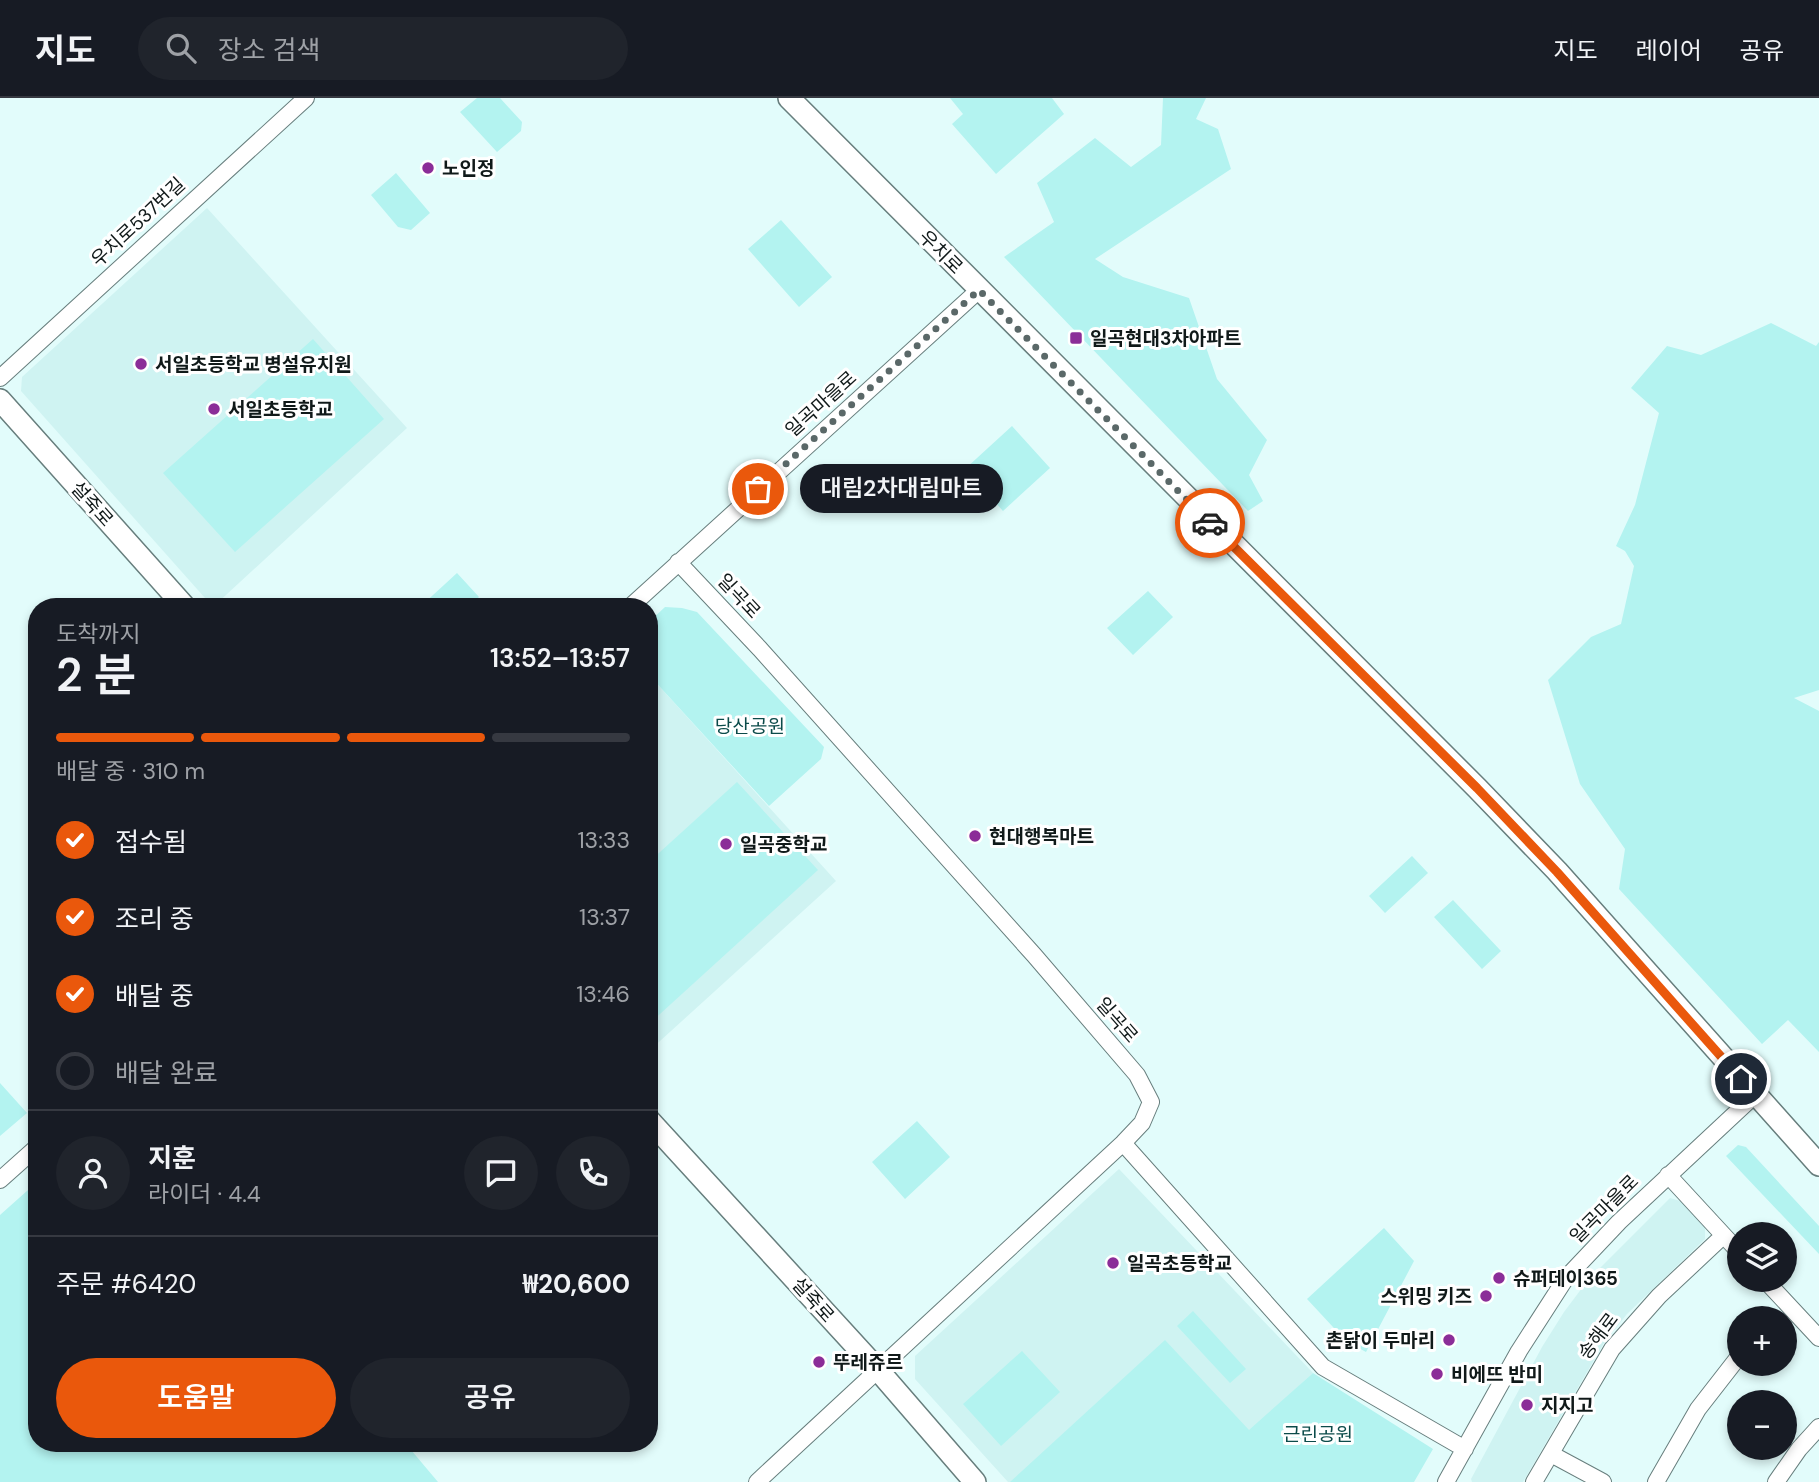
<!DOCTYPE html>
<html lang="ko">
<head>
<meta charset="utf-8">
<style>
	:root { --surface:#171b24; --page:#20242c; --text:#f1f3f6; --muted:#9ea1a6; --line:#363941; --accent:#ea580c }
	body { margin:0; font-family:"DM Sans","Noto Sans KR",sans-serif; background:var(--page); color:var(--text); height:100vh; display:flex; flex-direction:column; font-size:26px; white-space:nowrap }
	* { box-sizing:border-box; margin:0 }
	p { font-size:23px; color:var(--muted) }
	.icon { flex:none; width:38px; height:38px; fill:none; stroke:currentColor; stroke-width:2; stroke-linecap:round; stroke-linejoin:round }
	.map { position:relative; flex:1; overflow:hidden }
	.sheet { position:absolute; left:28px; top:500px; width:630px; height:854px; display:flex; flex-direction:column; background:var(--surface); border-radius:28px; box-shadow:0 4px 10px #0003 }
	.sheet>* { flex:none }
	.buttons { position:absolute; left:1727px; top:1124px; display:grid; gap:14px }
	.buttons a { display:grid; place-items:center; width:70px; height:70px; border-radius:50%; background:var(--surface); box-shadow:0 4px 10px #0003; font-size:35px }
	.pin { position:absolute; display:grid; place-items:center; width:60px; height:60px; color:#fff; margin:-30px; border:4px solid #fff; border-radius:50%; box-shadow:0 2px 7px #0007 }
	.courier { position:absolute; display:grid; place-items:center; width:70px; height:70px; margin:-35px; border:5px solid #ea580c; border-radius:50%; background:#fff; color:#222; box-shadow:0 2px 9px #0007 }
	.bubble { position:absolute; height:49px; border-radius:24px; background:var(--surface); box-shadow:0 4px 10px #0003; font-size:23px; font-weight:600; line-height:49px; text-align:center }
	.overview em { font-style:normal; font-weight:600 }
	.overview div { display:flex; flex-direction:column-reverse }
	.overview { display:flex; align-items:center; justify-content:space-between; height:119px; padding:0 28px }
	h1 { font-size:46px; font-weight:600; line-height:52px }
	.bar { display:grid; grid-template-columns:repeat(4,1fr); gap:10px 7px; align-content:center; height:84px; padding:0 28px }
	.bar i { height:9px; border-radius:5px; background:var(--line) }
	.bar .selected { background:var(--accent) }
	.bar p { grid-column:span 4 }
	.line { display:flex; align-items:center; gap:18px; padding:0 28px; border-top:2px solid var(--line) }
	.line div { flex:1 }
	.round { display:grid; place-items:center; flex:none; width:74px; height:74px; border-radius:37px; background:var(--page) }
	ol { padding:0 28px; list-style:none }
	li { display:flex; align-items:center; gap:21px; height:77px }
	li p { margin-inline-start:auto }
	li .icon { padding:7px; border-radius:50%; background:var(--accent); color:#fff; stroke-width:4 }
	li:last-child { color:var(--muted) }
	li i { width:38px; height:38px; border:4px solid var(--line); border-radius:50% }
	.primary-button { display:flex; gap:14px; margin-top:auto; padding:14px 28px }
	.primary-button a { flex:1; height:80px; border-radius:42px; background:var(--accent); color:#fff; font-size:28px; font-weight:600; line-height:80px; text-align:center }
	.primary-button a+a { background:var(--page); color:var(--text) }
	header { display:flex; align-items:center; gap:42px; box-sizing:border-box; height:98px; padding:0 35px; background:var(--surface); border-bottom:2px solid var(--line) }
	header strong { font-size:33px }
	nav { display:flex; gap:38px; margin-inline-start:auto; font-size:24px }
	.search { width:490px; height:63px; background:var(--page); display:flex; align-items:center; gap:18px; box-sizing:border-box; padding:0 24px; border-radius:38px; color:var(--muted); font-size:26px }
	.map>svg:first-child { display:block }
</style>
</head>
<body>
<header>
<strong>지도</strong>
<div class="search"><svg class="icon" aria-label="search" viewBox="0 0 24 24"><circle cx="10" cy="10" r="6"/><path d="M15 15l6 6"/></svg>장소 검색</div>
<nav><a>지도</a><a>레이어</a><a>공유</a></nav>
</header>
<div class="map">
<svg width="1819" height="1384" viewBox="0 0 1819 1384">
	<rect width="100%" height="100%" fill="#e2fcfb"/>
	<path fill="#cff3f2" d="M 207,110 L 407,330 L 213,509 L 21,293 L 22,279 Z
		M 649,577 L 836,783 L 649,953 Z
		M 1119,1071 L 1313,1275 L 1194,1384 L 1008,1384 L 915,1281 L 915,1258 Z
		M 1670,1100 L 1687,1105 L 1705,1125 L 1705,1141 L 1627,1216 L 1604,1245 L 1523,1384 L 1472,1384 L 1471,1381 L 1542,1249 L 1564,1214 L 1588,1182 Z"/>
	<path fill="#b3f3f0" d="M 477,0 L 500,0 L 522,24 L 521,33 L 497,54 L 460,14 Z
		M 950,0 L 1052,0 L 1064,16 L 996,76 L 952,26 L 963,16 Z
		M 1163,0 L 1206,0 L 1196,21 L 1218,31 L 1231,71 L 1095,161 L 1123,179 L 1189,200 L 1217,281 L 1267,342 L 1249,377 L 1263,403 L 1248,413 L 1004,159 L 1054,124 L 1037,85 L 1095,40 L 1131,69 L 1161,47 Z
		M 396,75 L 430,115 L 411,132 L 398,129 L 371,97 Z
		M 781,122 L 832,179 L 799,209 L 748,151 Z
		M 1771,225 L 1816,248 L 1819,244 L 1819,592 L 1794,600 L 1819,613 L 1819,954 L 1788,922 L 1762,946 L 1619,791 L 1625,751 L 1580,686 L 1548,582 L 1591,539 L 1621,526 L 1634,468 L 1625,453 L 1616,448 L 1635,407 L 1659,315 L 1631,290 L 1667,248 L 1701,257 Z
		M 313,241 L 384,321 L 235,454 L 163,375 Z
		M 1012,328 L 1050,370 L 1003,413 L 965,371 Z
		M 457,475 L 479,499 L 468,509 L 420,509 Z
		M 1148,493 L 1173,519 L 1133,557 L 1107,530 Z
		M 665,509 L 682,510 L 697,514 L 824,649 L 821,661 L 769,708 L 649,577 L 649,524 Z
		M 737,684 L 818,772 L 649,926 L 649,764 Z
		M 1412,758 L 1428,775 L 1385,815 L 1369,798 Z
		M 1453,802 L 1501,853 L 1482,871 L 1434,819 Z
		M 0,985 L 27,1015 L 0,1038 Z
		M 917,1023 L 950,1059 L 905,1101 L 872,1064 Z
		M 1738,1047 L 1746,1049 L 1819,1128 L 1819,1156 L 1726,1058 Z
		M 37,1084 L 37,1346 L 406,1346 L 438,1384 L 0,1384 L 0,1117 Z
		M 1384,1130 L 1414,1163 L 1366,1254 L 1346,1243 L 1307,1201 Z
		M 1193,1213 L 1246,1271 L 1230,1285 L 1177,1228 Z
		M 1165,1242 L 1249,1332 L 1313,1275 L 1433,1351 L 1414,1384 L 1010,1384 Z
		M 1022,1253 L 1060,1294 L 1001,1348 L 963,1306 Z"/>
	<g fill="none" stroke-linecap="round" stroke-linejoin="round">
		<defs>
			<path id="minor" d="M 0,280 L 306,0
				M 678,464 L 760,551 L 1034,857 L 1137,977 L 1151,1004 L 1142,1025 L 1123,1045 L 757,1384
				M 630,509 L 979,192
				M 1123,1045 L 1323,1269 L 1465,1351
				M 1668,1077 L 1740,1155
				M 0,1082 L 37,1049
				M 1764,1181 L 1819,1240
				M 1551,1356 L 1603,1384
				M 1446,1384 L 1519,1253 L 1566,1180 L 1619,1124 L 1755,997
				M 1534,1384 L 1612,1251 L 1659,1198 L 1723,1138
				M 1656,1384 L 1698,1311 L 1740,1257
				M 1776,1384 L 1799,1351 L 1819,1329"/>
			<path id="major" d="M 789,0 L 1477,690 L 1557,773 L 1819,1067
				M 0,302 L 185,509
				M 649,1022 L 878,1272 L 975,1384"/>
		</defs>
		<use href="#minor" stroke="#677e7d" stroke-width="18"/>
		<use href="#major" stroke="#677e7d" stroke-width="24"/>
		<use href="#minor" stroke="#fff" stroke-width="16"/>
		<use href="#major" stroke="#fff" stroke-width="21"/>
	</g>
	<g fill="none" stroke-linecap="round" stroke-linejoin="round">
		<path stroke="#5a6868" stroke-width="7" stroke-dasharray="0 12.6" d="M 758,391 L 979,192 L 1210,425"/>
		<path stroke="#ea580c" stroke-width="9" d="M 1210,425 L 1477,690 L 1557,774 L 1741,981"/>
	</g>
	<g fill="#8b2d98" stroke="#fff" stroke-width="2.5">
		<circle cx="428" cy="70" r="7"/>
		<rect x="1069" y="233" width="14" height="14" rx="3.5"/>
		<circle cx="141" cy="266" r="7"/>
		<circle cx="214" cy="311" r="7"/>
		<circle cx="975" cy="738" r="7"/>
		<circle cx="726" cy="746" r="7"/>
		<circle cx="1113" cy="1165" r="7"/>
		<circle cx="1499" cy="1180" r="7"/>
		<circle cx="1486" cy="1198" r="7"/>
		<circle cx="1449" cy="1242" r="7"/>
		<circle cx="819" cy="1264" r="7"/>
		<circle cx="1437" cy="1276" r="7"/>
		<circle cx="1527" cy="1307" r="7"/>
	</g>
	<g text-anchor="middle" dominant-baseline="central" stroke-width="6" stroke-linejoin="round" paint-order="stroke">
		<g font-size="19" font-weight="bold" fill="#101919" stroke="#fff" text-anchor="start">
			<text x="442" y="70">노인정</text>
			<text x="1090" y="240">일곡현대3차아파트</text>
			<text x="155" y="266">서일초등학교 병설유치원</text>
			<text x="228" y="311">서일초등학교</text>
			<text x="989" y="738">현대행복마트</text>
			<text x="740" y="746">일곡중학교</text>
			<text x="1127" y="1165">일곡초등학교</text>
			<text x="1513" y="1180">슈퍼데이365</text>
			<text x="1472" y="1198" text-anchor="end">스위밍 키즈</text>
			<text x="1435" y="1242" text-anchor="end">촌닭이 두마리</text>
			<text x="833" y="1264">뚜레쥬르</text>
			<text x="1451" y="1276">비에뜨 반미</text>
			<text x="1541" y="1307">지지고</text>
		</g>
		<g font-size="19" fill="#101919" stroke="#fff">
			<text transform="translate(138 124) rotate(-43)">우치로537번길</text>
			<text transform="translate(941 154) rotate(45)">우치로</text>
			<text transform="translate(821 306) rotate(-42)">일곡마을로</text>
			<text transform="translate(92 406) rotate(48)">설죽로</text>
			<text transform="translate(739 498) rotate(47)">일곡로</text>
			<text transform="translate(1117 922) rotate(49)">일곡로</text>
			<text transform="translate(1604 1111) rotate(-45)">일곡마을로</text>
			<text transform="translate(813 1202) rotate(48)">설죽로</text>
			<text transform="translate(1598 1238) rotate(-53)">송해로</text>
		</g>
		<g font-size="19" fill="#0b4b4a" stroke="#fff">
			<text x="750" y="628">당산공원</text>
			<text x="1318" y="1336">근린공원</text>
		</g>
	</g>
</svg>
<div class="buttons">
<a><svg class="icon" aria-label="layers" viewBox="0 0 24 24"><path d="M12 4l9 5-9 5-9-5zM3 14l9 5 9-5"/></svg></a>
<a>+</a>
<a>−</a>
</div>
<div class="pin" style="left:758px;top:391px;background:#ea580c"><svg class="icon" aria-label="bag" viewBox="0 0 24 24"><path d="M5 8h14l-1 12H6zM9 8a3 3 0 0 1 6 0"/></svg></div>
<div class="pin" style="left:1741px;top:981px;background:#1f2937"><svg class="icon" aria-label="home" viewBox="0 0 24 24"><path d="M3 11l9-7 9 7M6 9v11h12V9"/></svg></div>
<div class="courier" style="left:1210px;top:425px"><svg class="icon" aria-label="car" viewBox="0 0 24 24"><path d="M5 17H2v-5l4-1 3-4h7l3 4 3 1v5h-3M9 17h6M6 11h13"/><circle cx="7" cy="17" r="2"/><circle cx="17" cy="17" r="2"/></svg></div>
<div class="bubble" style="left:800px;top:366px;width:203px">대림2차대림마트</div>
<section class="sheet">
<div class="overview"><div><h1>2 분</h1><p>도착까지</p></div><em>13:52–13:57</em></div>
<div class="bar"><i class="selected"></i><i class="selected"></i><i class="selected"></i><i></i><p>배달 중 · 310 m</p></div>
<ol>
<li><svg class="icon" aria-label="check" viewBox="0 0 24 24"><path d="M5 12l5 5 9-10"/></svg>접수됨<p>13:33</p></li>
<li><svg class="icon" aria-label="check" viewBox="0 0 24 24"><path d="M5 12l5 5 9-10"/></svg>조리 중<p>13:37</p></li>
<li><svg class="icon" aria-label="check" viewBox="0 0 24 24"><path d="M5 12l5 5 9-10"/></svg>배달 중<p>13:46</p></li>
<li><i></i>배달 완료</li>
</ol>
<div class="line" style="height:126px"><a class="round"><svg class="icon" aria-label="person" viewBox="0 0 24 24"><circle cx="12" cy="8" r="4"/><path d="M4 21q1-7 8-7t8 7"/></svg></a><div><b>지훈</b><p>라이더 · 4.4</p></div><a class="round"><svg class="icon" aria-label="chat" viewBox="0 0 24 24"><path d="M4 5h16v11H9l-5 4z"/></svg></a><a class="round"><svg class="icon" aria-label="phone" viewBox="0 0 24 24"><path d="M5 4h4l2 5-3 2q2 4 5 5l2-3 5 2v4C11 20 4 13 5 4z"/></svg></a></div>
<div class="line" style="height:91px"><div>주문 #6420</div><b>₩20,600</b></div>
<div class="primary-button"><a>도움말</a><a>공유</a></div>
</section>
</div>
</body>
</html>
